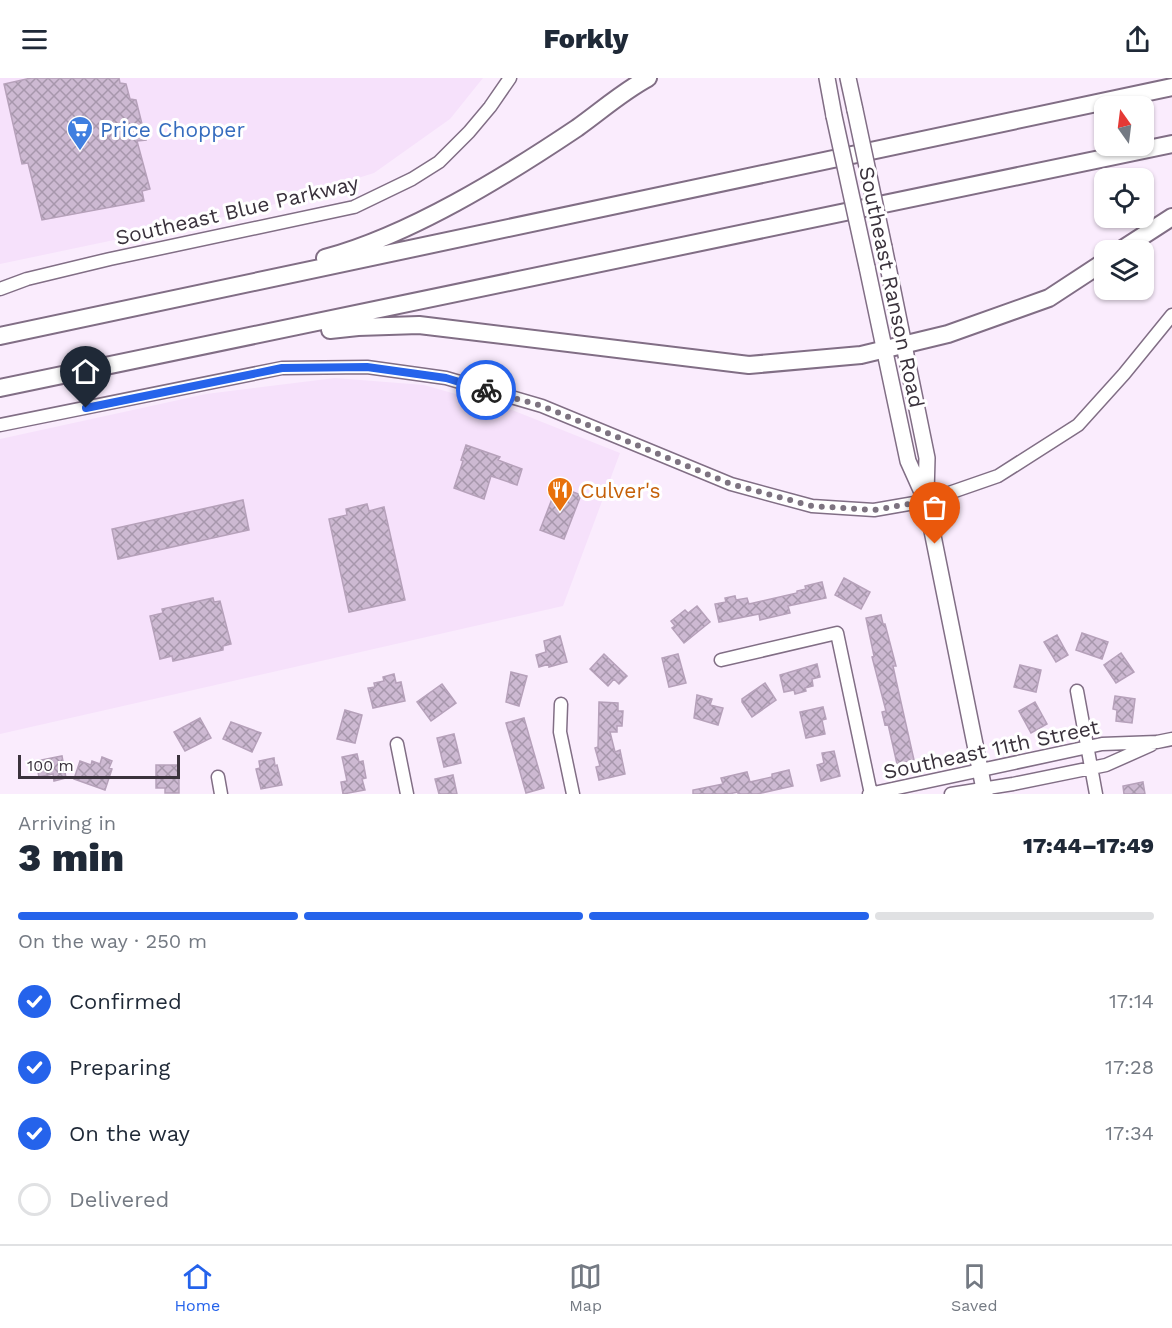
<!DOCTYPE html>
<html lang="en">
<head>
<meta charset="utf-8">
<style>
	:root { --surface:#fff; --page:#f6f6f7; --text:#1f2937; --muted:#747a83; --line:#e0e1e3; --accent:#2563eb }
	body { margin:0; font-family:"Work Sans",sans-serif; background:var(--page); color:var(--text); height:100vh; display:flex; flex-direction:column; font-size:22px; white-space:nowrap }
	* { box-sizing:border-box; margin:0 }
	p { font-size:20px; color:var(--muted) }
	.icon { flex:none; width:33px; height:33px; fill:none; stroke:currentColor; stroke-width:2; stroke-linecap:round; stroke-linejoin:round }
	.map { position:relative; height:716px; overflow:hidden }
	.panel { display:flex; flex-direction:column; background:var(--surface); flex:1 }
	.panel>* { flex:none }
	.needle { width:39px; rotate:346deg }
	.buttons { position:absolute; left:1094px; top:18px; display:grid; gap:12px }
	.buttons a { display:grid; place-items:center; width:60px; height:60px; border-radius:12px; background:var(--surface); box-shadow:0 2px 4px #0004; font-size:30px }
	.scale { position:absolute; left:18px; bottom:15px; width:162px; box-sizing:border-box; padding-left:6px; border:3px solid #3a323c; border-top:0; font-size:16px; line-height:21px; white-space:nowrap; color:#3a323c; -webkit-text-stroke:4px #fff; paint-order:stroke }
	.pin { position:absolute; display:grid; place-items:center; width:51px; height:51px; color:#fff; margin:-62px -26px; border-radius:50% 50% 50% 0; rotate:-45deg; box-shadow:0 0 6px #0007 }
	.pin .icon { rotate:45deg }
	.courier { position:absolute; display:grid; place-items:center; width:60px; height:60px; margin:-30px; border:4px solid #2563eb; border-radius:50%; background:#fff; color:#222; box-shadow:0 2px 8px #0007 }
	.head em { font-style:normal; font-weight:800 }
	.head div { display:flex; flex-direction:column-reverse }
	.head { display:flex; align-items:center; justify-content:space-between; height:102px; padding:0 18px }
	h1 { font-size:39px; font-weight:800; line-height:45px }
	.bar { display:grid; grid-template-columns:repeat(4,1fr); gap:9px 6px; align-content:center; height:72px; padding:0 18px }
	.bar i { height:8px; border-radius:4px; background:var(--line) }
	.bar .active { background:var(--accent) }
	.bar p { grid-column:span 4 }
	ol { padding:0 18px; list-style:none }
	li { display:flex; align-items:center; gap:18px; height:66px }
	li p { margin-inline-start:auto }
	li .icon { padding:6px; border-radius:50%; background:var(--accent); color:#fff; stroke-width:4 }
	li:last-child { color:var(--muted) }
	li i { width:33px; height:33px; border:3px solid var(--line); border-radius:50% }
	header { display:flex; justify-content:space-between; align-items:center; height:78px; padding:0 18px; background:var(--surface); font-size:27px; font-weight:800 }
	.dock { display:flex; justify-content:space-around; align-items:center; height:84px; border-top:2px solid var(--line); background:var(--surface); font-size:16px; color:var(--muted) }
	.dock a { display:grid; justify-items:center; gap:3px }
	.dock .active { color:var(--accent) }
	.map>svg:first-child { display:block }
</style>
</head>
<body>
<header><svg class="icon" aria-label="menu" viewBox="0 0 24 24"><path d="M4 6h16M4 12h16M4 18h16"/></svg>Forkly<svg class="icon" aria-label="share" viewBox="0 0 24 24"><path d="M12 15V3M7 8l5-5 5 5M5 13v7h14v-7"/></svg></header>
<div class="map">
<svg width="1172" height="716" viewBox="0 0 1172 716">
	<defs>
		<pattern id="building-cross-hatch" width="8" height="8" patternUnits="userSpaceOnUse" patternTransform="scale(1.5)"><rect width="8" height="8" fill="#cdb9d2"/><path d="M0 0l8 8M0 8l8-8" fill="none" stroke="#a797ac"/></pattern>
	</defs>
	<rect width="100%" height="100%" fill="#faecfd"/>
	<path fill="#f6e1fb" d="M 0,0 L 483,0 L 450,41 L 374,95 L 252,133 L 0,186 Z
		M 335,300 L 424,307 L 512,332 L 620,375 L 563,528 L 0,656 L 0,361 L 206,316 Z"/>
	<path fill="url(#building-cross-hatch)" stroke="#b6a1ba" stroke-width="1.5" d="M 31,0 L 119,0 L 120,5 L 126,6 L 130,21 L 136,22 L 146,62 L 137,63 L 150,111 L 142,113 L 144,123 L 42,142 L 28,85 L 22,86 L 4,6 Z
		M 466,367 L 500,379 L 498,382 L 522,391 L 517,407 L 491,398 L 484,421 L 454,410 L 463,383 L 461,382 Z
		M 557,408 L 581,417 L 564,461 L 540,452 Z
		M 243,422 L 249,452 L 118,481 L 112,451 Z
		M 367,426 L 369,433 L 384,429 L 405,522 L 349,534 L 329,441 L 347,437 L 346,431 Z
		M 844,500 L 870,514 L 861,531 L 835,517 Z
		M 822,504 L 826,520 L 788,528 L 790,535 L 760,542 L 759,536 L 719,544 L 715,526 L 726,524 L 725,520 L 735,518 L 736,522 L 747,520 L 749,526 L 797,515 L 797,513 L 806,511 L 805,508 Z
		M 213,520 L 214,524 L 220,523 L 231,566 L 223,568 L 223,572 L 173,583 L 172,578 L 160,581 L 150,538 L 163,535 L 162,531 Z
		M 697,528 L 710,544 L 684,565 L 672,550 L 675,548 L 671,543 L 685,532 L 688,535 Z
		M 881,537 L 883,546 L 885,546 L 896,588 L 893,588 L 896,602 L 914,682 L 897,686 L 888,646 L 885,647 L 882,634 L 886,633 L 872,579 L 874,578 L 866,540 Z
		M 1082,555 L 1108,564 L 1102,581 L 1076,572 Z
		M 1057,557 L 1068,577 L 1056,584 L 1044,564 Z
		M 560,558 L 567,584 L 549,589 L 549,586 L 539,589 L 536,577 L 546,574 L 544,563 Z
		M 1121,575 L 1134,594 L 1116,605 L 1104,587 Z
		M 604,576 L 627,598 L 619,606 L 614,601 L 608,608 L 590,591 Z
		M 678,576 L 686,605 L 669,609 L 662,580 Z
		M 817,586 L 820,599 L 812,601 L 813,608 L 805,610 L 806,613 L 795,616 L 794,612 L 784,614 L 780,597 Z
		M 1020,587 L 1041,592 L 1036,614 L 1014,609 Z
		M 511,594 L 527,598 L 519,628 L 506,624 Z
		M 394,596 L 396,605 L 401,604 L 405,623 L 373,630 L 368,610 L 375,609 L 374,605 L 384,603 L 383,599 Z
		M 765,605 L 776,622 L 752,639 L 742,624 L 742,621 Z
		M 442,606 L 456,625 L 431,643 L 417,624 Z
		M 697,617 L 712,621 L 710,627 L 723,630 L 718,647 L 694,640 Z
		M 1115,618 L 1135,621 L 1132,645 L 1116,643 L 1117,632 L 1113,631 Z
		M 599,624 L 618,625 L 618,633 L 623,633 L 622,648 L 617,648 L 617,654 L 610,654 L 615,674 L 620,672 L 625,696 L 599,702 L 596,689 L 600,688 L 595,670 L 598,669 Z
		M 1035,624 L 1047,646 L 1031,655 L 1019,633 Z
		M 823,629 L 826,641 L 822,642 L 825,656 L 806,660 L 800,634 Z
		M 345,632 L 362,637 L 355,665 L 337,661 Z
		M 200,640 L 211,660 L 185,673 L 174,654 Z
		M 524,640 L 544,710 L 526,715 L 506,645 Z
		M 231,644 L 261,655 L 252,674 L 223,661 Z
		M 454,656 L 461,685 L 444,689 L 437,660 Z
		M 834,673 L 840,698 L 821,703 L 817,687 L 824,685 L 822,675 Z
		M 357,676 L 359,684 L 363,683 L 366,700 L 362,701 L 365,712 L 343,716 L 341,704 L 347,703 L 342,679 Z
		M 62,678 L 66,700 L 54,703 L 53,696 L 39,699 L 36,683 Z
		M 102,679 L 112,683 L 109,690 L 112,691 L 105,712 L 74,701 L 80,683 L 91,687 L 92,683 L 100,686 Z
		M 274,680 L 275,688 L 277,687 L 282,707 L 261,711 L 256,691 L 260,690 L 259,683 Z
		M 156,687 L 179,687 L 179,715 L 165,715 L 165,710 L 156,710 Z
		M 789,692 L 793,708 L 757,716 L 738,716 L 738,714 L 729,716 L 693,716 L 693,712 L 723,706 L 721,700 L 747,694 L 750,704 L 772,699 L 772,696 Z
		M 453,697 L 457,716 L 439,716 L 435,701 Z
		M 1143,704 L 1145,716 L 1124,716 L 1123,708 Z"/>
	<g fill="none" stroke-linecap="round" stroke-linejoin="round">
		<defs>
			<path id="minor" d="M 0,211 L 27,201 L 110,181 L 354,129 L 412,101 L 439,84 L 469,54 L 490,29 L 510,0
				M 0,347 L 282,290 L 367,289 L 446,300 L 542,328 L 731,406 L 812,428 L 874,432 L 926,423 L 998,398 L 1078,347 L 1124,296 L 1172,237
				M 721,582 L 837,555 L 871,716
				M 1077,613 L 1096,716
				M 561,626 L 560,654 L 573,716
				M 397,666 L 407,716
				M 218,699 L 221,716
				M 869,716 L 1102,666 L 1157,664 L 1172,661
				M 951,716 L 1013,706 L 1106,687 L 1151,667"/>
			<path id="major" d="M 827,0 L 834,38
				M 848,0 L 855,32
				M 884,169 L 927,380 L 926,416
				M 867,189 L 908,383 L 926,423 L 985,716"/>
			<path id="highway" d="M 1121,172 L 1172,139
				M 325,180 C 410,157 504,99 577,50 C 601,33 622,14 648,0
				M 330,252 L 358,249 L 419,247 L 749,287 L 861,277 L 948,256 L 1049,220 L 1104,184
				M 0,258 L 1172,9
				M 0,310 L 1172,66"/>
		</defs>
		<use href="#minor" stroke="#816e85" stroke-width="15"/>
		<use href="#major" stroke="#816e85" stroke-width="18"/>
		<use href="#highway" stroke="#816e85" stroke-width="20"/>
		<use href="#minor" stroke="#fff" stroke-width="12"/>
		<use href="#major" stroke="#fff" stroke-width="15"/>
		<use href="#highway" stroke="#fff" stroke-width="16"/>
		<defs>
			<path id="major-bridge" d="M 855,32 L 884,169
				M 834,38 L 867,189"/>
		</defs>
		<use href="#major-bridge" stroke="#816e85" stroke-width="18" stroke-linecap="butt"/>
		<use href="#major-bridge" stroke="#fff" stroke-width="15"/>
	</g>
	<g fill="none" stroke-linecap="round" stroke-linejoin="round">
		<path stroke="#7d7380" stroke-width="6" stroke-dasharray="0 10.8" d="M 486,312 L 542,328 L 731,406 L 812,428 L 874,432 L 926,423 L 935,466"/>
		<path stroke="#2563eb" stroke-width="8" d="M 86,330 L 282,290 L 367,289 L 446,300 L 486,312"/>
	</g>
	<defs>
		<symbol id="supermarket-pin" viewBox="-11 -11 22 30"><path d="M0 17L-7.5 6A9.5 9.5 0 1 1 7.5 6Z" fill="#3f7fe0" stroke="#fff"/><path d="M-6-5.5h2.5l.6 2H6L4.5 2H-2.5L-4.4-4H-6ZM-1.5 3.2a1.3 1.3 0 1 0 .1 0ZM3 3.2a1.3 1.3 0 1 0 .1 0Z" fill="#fff"/></symbol>
		<symbol id="restaurant-pin" viewBox="-11 -11 22 30"><path d="M0 17L-7.5 6A9.5 9.5 0 1 1 7.5 6Z" fill="#e8710a" stroke="#fff"/><path d="M-5-6h1v4h1v-4h1v4h1v-4h1v5L-1.5 .5V6h-2V.5L-5-1ZM5-6V6H3V1.5H1.5Q1.5-4 5-6Z" fill="#fff"/></symbol>
	</defs>
	<g fill-rule="evenodd">
		<use href="#supermarket-pin" x="65" y="36" width="30" height="40"/>
		<use href="#restaurant-pin" x="545" y="397" width="30" height="40"/>
	</g>
	<g text-anchor="middle" dominant-baseline="central" stroke-width="6" stroke-linejoin="round" paint-order="stroke">
		<g font-size="21" fill="#366cbe" stroke="#fff" text-anchor="start">
			<text x="100" y="51">Price Chopper</text>
		</g>
		<g font-size="21" fill="#3a323c" stroke="#fff">
			<text transform="translate(237 132) rotate(-13)">Southeast Blue Parkway</text>
			<text transform="translate(892 209) rotate(78)">Southeast Ranson Road</text>
			<text transform="translate(991 671) rotate(-12)">Southeast 11th Street</text>
		</g>
		<g font-size="21" fill="#c56008" stroke="#fff" text-anchor="start">
			<text x="580" y="412">Culver's</text>
		</g>
	</g>
</svg>
<div class="buttons">
<a><svg class="needle" viewBox="-14 -14 28 28"><path d="M0-13l5 13h-10z" fill="#e53935"/><path d="M0 13l5-13h-10z" fill="#747a83"/></svg></a>
<a><svg class="icon" aria-label="locate" viewBox="0 0 24 24"><circle cx="12" cy="12" r="6"/><path d="M12 2v4M12 18v4M2 12h4M18 12h4"/></svg></a>
<a><svg class="icon" aria-label="layers" viewBox="0 0 24 24"><path d="M12 4l9 5-9 5-9-5zM3 14l9 5 9-5"/></svg></a>
</div>
<div class="scale">100 m</div>
<div class="pin" style="left:935px;top:466px;background:#ea580c"><svg class="icon" aria-label="bag" viewBox="0 0 24 24"><path d="M5 8h14l-1 12H6zM9 8a3 3 0 0 1 6 0"/></svg></div>
<div class="pin" style="left:86px;top:330px;background:#1f2937"><svg class="icon" aria-label="home" viewBox="0 0 24 24"><path d="M3 11l9-7 9 7M6 9v11h12V9"/></svg></div>
<div class="courier" style="left:486px;top:312px"><svg class="icon" aria-label="bike" viewBox="0 0 24 24"><circle cx="6" cy="16" r="4"/><circle cx="18" cy="16" r="4"/><path d="M6 16l4-8h5l3 8M10 8l3 8H6M13 5h3"/></svg></div>
</div>
<section class="panel">
<div class="head"><div><h1>3 min</h1><p>Arriving in</p></div><em>17:44–17:49</em></div>
<div class="bar"><i class="active"></i><i class="active"></i><i class="active"></i><i></i><p>On the way · 250 m</p></div>
<ol>
<li><svg class="icon" aria-label="check" viewBox="0 0 24 24"><path d="M5 12l5 5 9-10"/></svg>Confirmed<p>17:14</p></li>
<li><svg class="icon" aria-label="check" viewBox="0 0 24 24"><path d="M5 12l5 5 9-10"/></svg>Preparing<p>17:28</p></li>
<li><svg class="icon" aria-label="check" viewBox="0 0 24 24"><path d="M5 12l5 5 9-10"/></svg>On the way<p>17:34</p></li>
<li><i></i>Delivered</li>
</ol>
</section>
<nav class="dock">
<a class="active"><svg class="icon" aria-label="home" viewBox="0 0 24 24"><path d="M3 11l9-7 9 7M6 9v11h12V9"/></svg>Home</a>
<a><svg class="icon" aria-label="map" viewBox="0 0 24 24"><path d="M3 6l6-2 6 2 6-2v14l-6 2-6-2-6 2zM9 4v14M15 6v14"/></svg>Map</a>
<a><svg class="icon" aria-label="saved" viewBox="0 0 24 24"><path d="M7 4h10v16l-5-4-5 4z"/></svg>Saved</a>
</nav>
</body>
</html>
